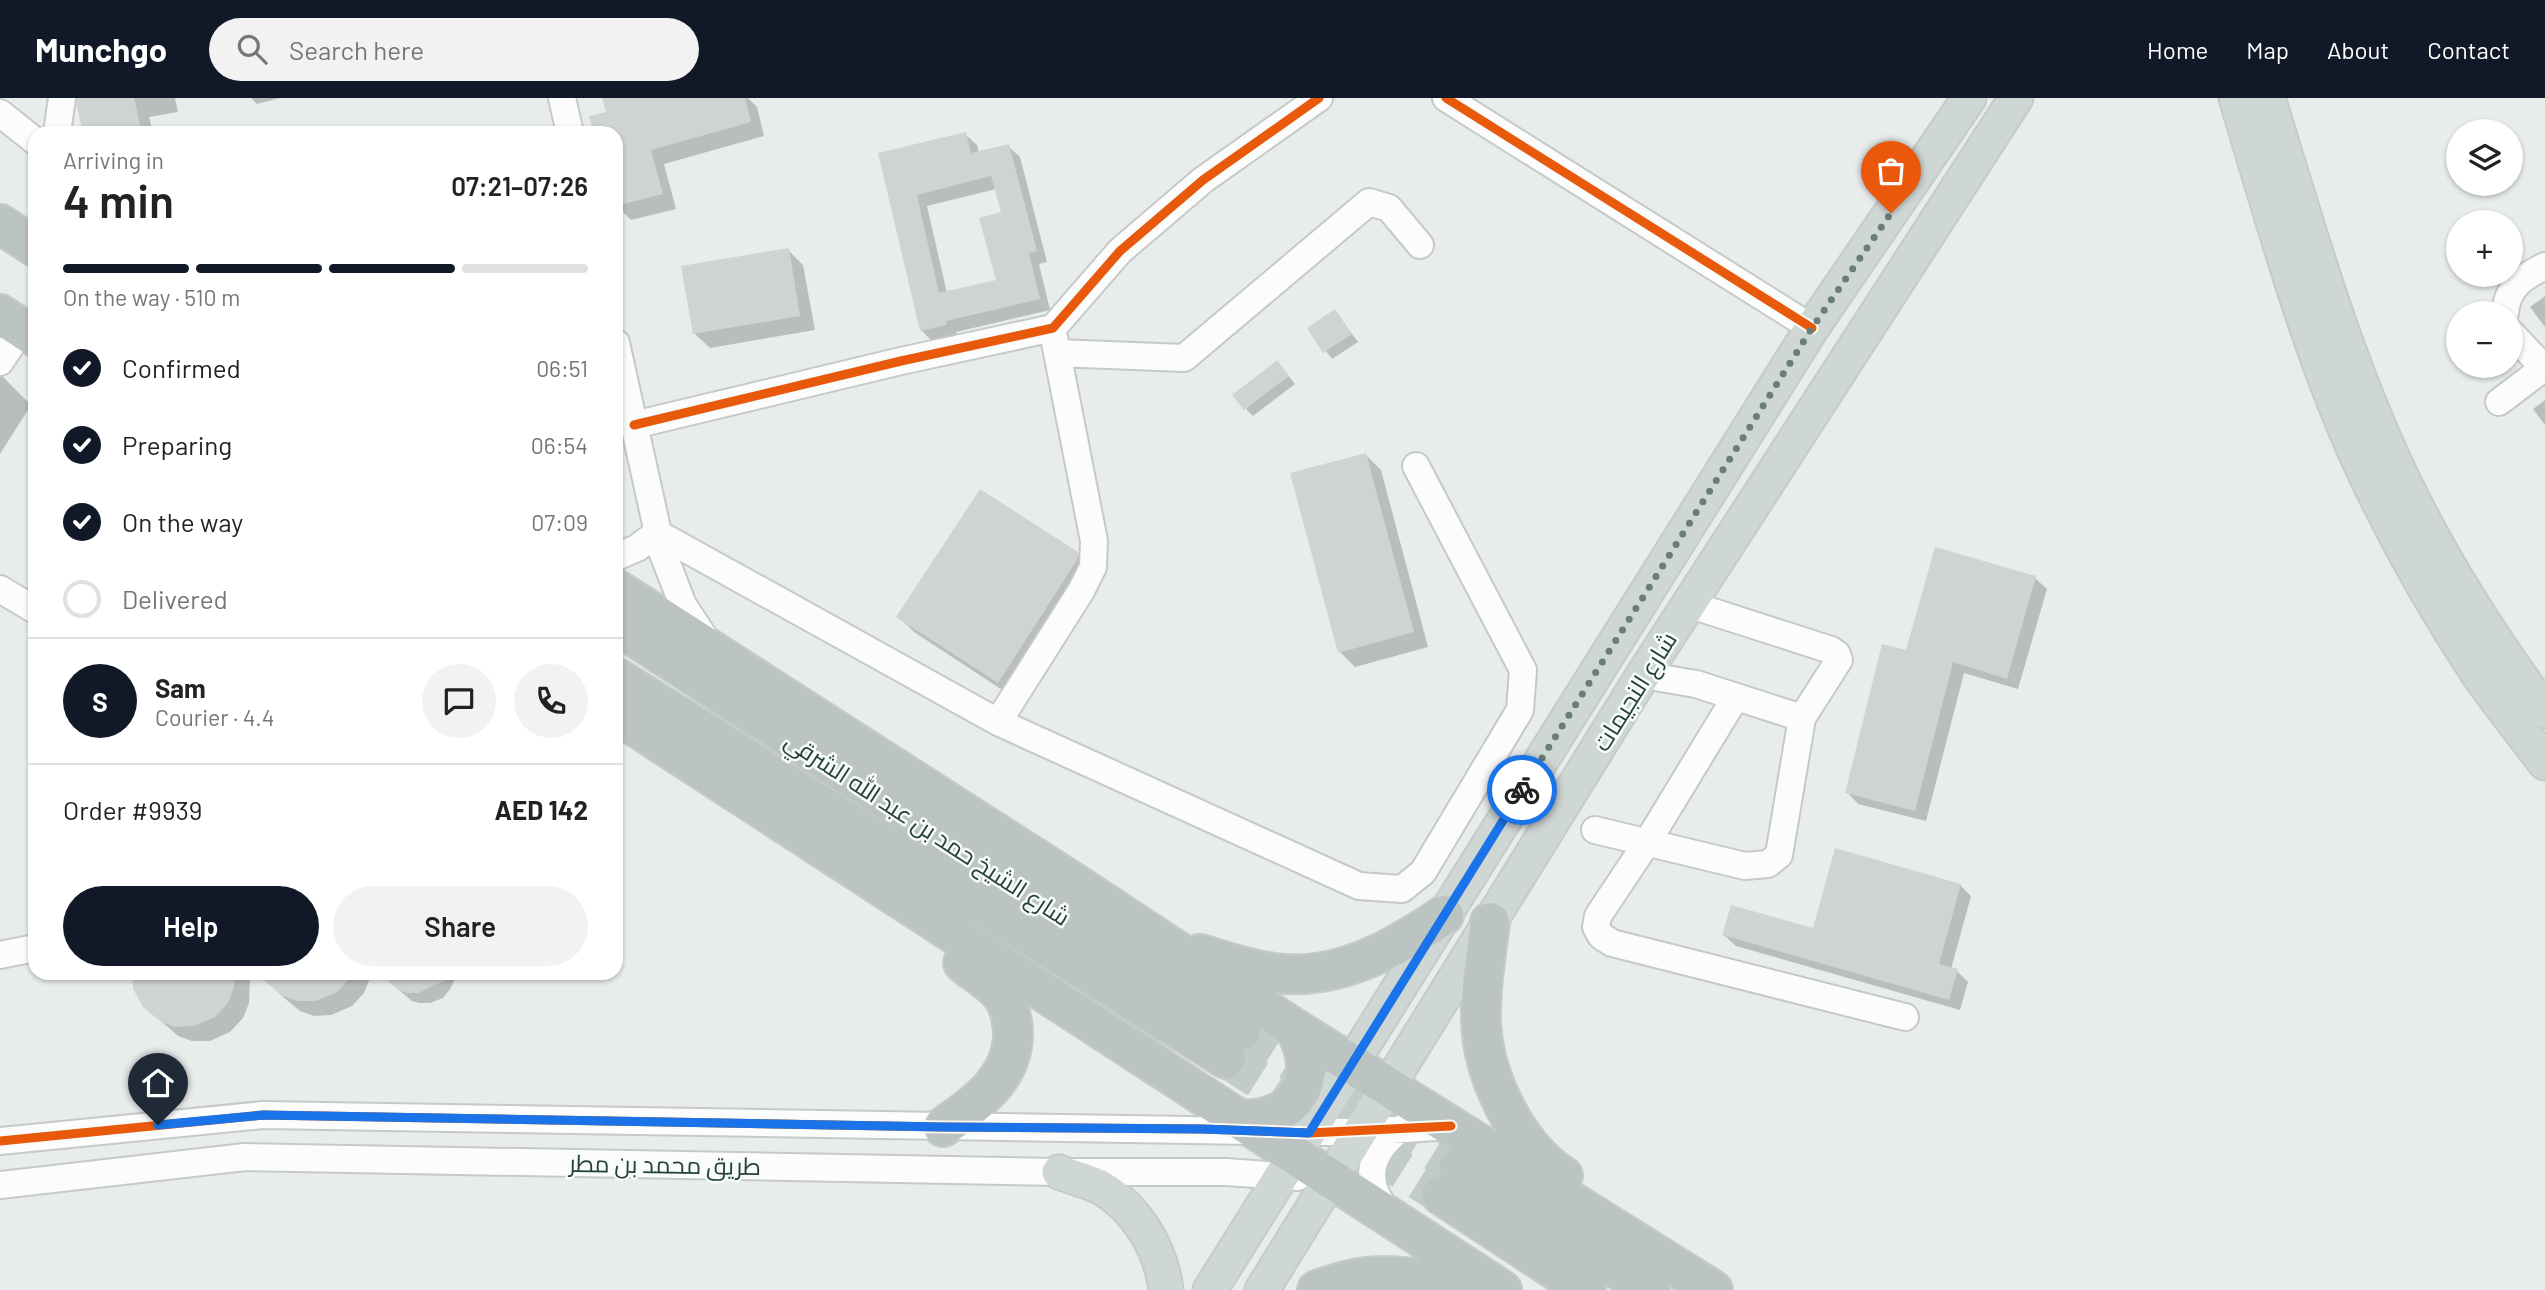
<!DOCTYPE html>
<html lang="en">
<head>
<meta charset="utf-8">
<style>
	:root { --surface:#fff; --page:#f2f2f2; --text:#222; --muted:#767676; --line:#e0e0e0; --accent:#111827 }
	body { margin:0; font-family:Barlow,Cairo,sans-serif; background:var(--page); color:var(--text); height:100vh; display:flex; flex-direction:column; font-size:26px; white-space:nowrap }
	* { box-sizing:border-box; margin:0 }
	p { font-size:23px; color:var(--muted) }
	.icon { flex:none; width:38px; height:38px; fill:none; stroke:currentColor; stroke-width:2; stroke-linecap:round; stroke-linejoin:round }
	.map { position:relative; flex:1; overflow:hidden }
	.sheet { position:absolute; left:28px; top:28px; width:595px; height:854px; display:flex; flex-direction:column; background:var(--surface); border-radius:21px; box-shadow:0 2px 5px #0004 }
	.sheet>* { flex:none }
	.tools { position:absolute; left:2446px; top:21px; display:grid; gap:14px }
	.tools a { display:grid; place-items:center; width:77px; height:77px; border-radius:50%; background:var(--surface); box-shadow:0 2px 5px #0004; font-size:35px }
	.pin { position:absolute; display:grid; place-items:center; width:60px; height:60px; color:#fff; margin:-72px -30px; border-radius:50% 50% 50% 0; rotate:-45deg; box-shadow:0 0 7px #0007 }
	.pin .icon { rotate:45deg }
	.courier { position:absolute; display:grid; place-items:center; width:70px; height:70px; margin:-35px; border:5px solid #1a73e8; border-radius:50%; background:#fff; color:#222; box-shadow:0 2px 9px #0007 }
	.overview em { font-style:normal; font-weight:600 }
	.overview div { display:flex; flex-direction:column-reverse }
	.overview { display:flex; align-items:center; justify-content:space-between; height:119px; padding:0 35px }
	h1 { font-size:46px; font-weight:600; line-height:52px }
	.bar { display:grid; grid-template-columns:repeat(4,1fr); gap:10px 7px; align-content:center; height:84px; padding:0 35px }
	.bar i { height:9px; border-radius:5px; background:var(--line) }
	.bar .selected { background:var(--accent) }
	.bar p { grid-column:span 4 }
	.line { display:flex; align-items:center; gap:18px; padding:0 35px; border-top:2px solid var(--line) }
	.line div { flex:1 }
	.round { display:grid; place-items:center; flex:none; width:74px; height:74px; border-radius:37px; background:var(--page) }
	ol { padding:0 35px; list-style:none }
	li { display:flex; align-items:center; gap:21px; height:77px }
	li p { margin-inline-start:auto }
	li .icon { padding:7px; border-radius:50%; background:var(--accent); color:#fff; stroke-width:4 }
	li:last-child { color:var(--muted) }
	li i { width:38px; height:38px; border:4px solid var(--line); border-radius:50% }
	.button { display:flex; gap:14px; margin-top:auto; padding:14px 35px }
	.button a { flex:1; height:80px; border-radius:42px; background:var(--accent); color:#fff; font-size:28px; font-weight:600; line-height:80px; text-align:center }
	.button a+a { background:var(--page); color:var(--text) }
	header { display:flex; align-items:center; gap:42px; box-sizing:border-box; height:98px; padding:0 35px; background:var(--accent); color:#fff }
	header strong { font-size:33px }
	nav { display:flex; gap:38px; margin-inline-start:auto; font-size:24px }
	.search { width:490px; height:63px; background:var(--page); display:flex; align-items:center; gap:18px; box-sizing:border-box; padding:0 24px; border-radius:38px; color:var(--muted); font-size:26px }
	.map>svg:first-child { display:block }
</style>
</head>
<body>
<header>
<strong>Munchgo</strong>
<div class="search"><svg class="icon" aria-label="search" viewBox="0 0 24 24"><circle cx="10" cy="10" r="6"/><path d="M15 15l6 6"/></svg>Search here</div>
<nav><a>Home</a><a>Map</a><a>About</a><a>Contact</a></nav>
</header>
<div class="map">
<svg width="2545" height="1192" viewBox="0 0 2545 1192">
	<rect width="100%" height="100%" fill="#e8edeb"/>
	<path fill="#0003" fill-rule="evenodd" d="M 78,0 L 175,0 L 178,14 L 149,19 L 153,35 L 85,35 Z
		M 251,0 L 280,0 L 257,6 Z
		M 604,0 L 748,0 L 757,9 L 764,38 L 664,66 L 676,111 L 631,122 L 616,107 L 616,35 L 596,35 L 608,15 Z
		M 965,36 L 977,47 L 979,55 L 1008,48 L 1020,59 L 1047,164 L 1039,166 L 1050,212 L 956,234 L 957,238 L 933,244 L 921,232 L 880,56 ZM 996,91 L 1003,116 L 998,184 L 947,195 L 927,108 Z
		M 788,152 L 803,167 L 815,232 L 710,250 L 694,235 Z
		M 2545,198 L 2545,229 L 2530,209 Z
		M 1335,213 L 1358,244 L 1332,261 L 1309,231 Z
		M 1284,272 L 1295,286 L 1253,318 L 1246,311 Z
		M 0,276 L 31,307 L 0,356 Z
		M 2545,302 L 2545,327 L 2533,311 Z
		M 1366,357 L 1381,372 L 1428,549 L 1355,569 L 1340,554 Z
		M 1077,456 L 1092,471 L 1013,599 L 914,534 L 899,519 Z
		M 2035,480 L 2047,491 L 2018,591 L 1964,575 L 1926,723 L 1858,706 L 1847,694 L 1907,555 Z
		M 1960,787 L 1971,798 L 1951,871 L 1957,873 L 1968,884 L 1960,912 L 1736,848 L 1724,837 L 1814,832 Z
		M 134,875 L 247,875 L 250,880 L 249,905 L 243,920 L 230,934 L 210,943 L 192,943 L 178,938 L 144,908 Z
		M 263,875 L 372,875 L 364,895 L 352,908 L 331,917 L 314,918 L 300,913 L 283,899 L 267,883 Z
		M 385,875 L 453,875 L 454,883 L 450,891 L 443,900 L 430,905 L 419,905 L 412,903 L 400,893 Z"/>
	<path fill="#cfd4d2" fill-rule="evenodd" d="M 77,0 L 134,0 L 142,35 L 83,35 L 77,9 Z
		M 602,0 L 745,0 L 751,24 L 651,52 L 663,96 L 616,108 L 616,35 L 594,35 L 589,18 L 606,14 Z
		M 966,34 L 971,55 L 1009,46 L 1037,153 L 1029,155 L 1040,201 L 946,223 L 947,227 L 920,233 L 878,55 ZM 991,78 L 1001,114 L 979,120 L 996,182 L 939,195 L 917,97 Z
		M 789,150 L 800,218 L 693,236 L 681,168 Z
		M 1335,211 L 1352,236 L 1323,255 L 1307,230 Z
		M 1277,262 L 1289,278 L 1244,312 L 1232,297 Z
		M 1366,355 L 1414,534 L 1338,555 L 1290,375 Z
		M 980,391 L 1078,454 L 1077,462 L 998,585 L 896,519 Z
		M 1935,449 L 2036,478 L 2007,581 L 1953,564 L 1915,713 L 1845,695 L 1882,546 L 1906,552 Z
		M 1835,750 L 1961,786 L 1939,866 L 1958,871 L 1949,902 L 1722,837 L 1731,807 L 1813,830 Z
		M 132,875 L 235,875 L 234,889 L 228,905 L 215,919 L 194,928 L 175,929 L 161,924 L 143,909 L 133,891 Z
		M 255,875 L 354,875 L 337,894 L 316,903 L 297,903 L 283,898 Z
		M 378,875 L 461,875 L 418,895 L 407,895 L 399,892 Z"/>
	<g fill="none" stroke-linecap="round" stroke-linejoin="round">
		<path stroke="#c1cbc8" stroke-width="38" stroke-dasharray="38 19" stroke-linecap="butt" d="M 1241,933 L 1458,1069
			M 1226,961 L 1441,1097"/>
		<defs>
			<path id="minor" d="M 562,0 L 570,35
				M 1446,0 L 1812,230
				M 0,15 L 35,43
				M 57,35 L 62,0
				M 2505,215 C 2507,189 2523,179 2545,168
				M 2511,235 L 2544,270
				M 616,245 L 662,453 L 683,507 L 706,542
				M 1057,255 L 1184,260 L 1369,104 L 1389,110 L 1420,147
				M 0,264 L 22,231
				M 2499,304 L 2545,269
				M 634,327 L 901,263 L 1053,230 L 1120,153 L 1203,82 L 1319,0
				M 657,435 L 998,624 L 1359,788 L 1402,791 L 1423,774 L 1520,612 L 1523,572 L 1416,368
				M 616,459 L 637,450 L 657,435
				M 0,491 L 35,512
				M 1643,577 L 1696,586 L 1802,620
				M 1735,600 L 1648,743 L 1598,818 L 1596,829 L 1601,838 L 1612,845 L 1905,919
				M 998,624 L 1081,493 L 1093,469 L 1094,443 L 1054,239
				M 1595,732 L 1745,768 L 1768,766 L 1779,757 L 1802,620 L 1839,562 L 1837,556 L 1831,552 L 1688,506
				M 0,857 L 35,850
				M 1292,1034 L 1360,1034 L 1451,1028
				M 0,1043 L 263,1017 L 1253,1033
				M 0,1087 L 245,1059 L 1059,1074 L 1226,1074 L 1298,1079
				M 1388,1114 C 1361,1083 1370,1053 1402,1030"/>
			<path id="major" d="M 2236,0 C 2275,129 2310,260 2368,382 C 2400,449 2437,514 2478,576 C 2499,606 2523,636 2545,665
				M 2268,0 C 2304,116 2337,234 2386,345 C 2428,441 2483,529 2545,613
				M 1059,1074 C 1072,1079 1087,1083 1100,1089 C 1137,1110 1161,1151 1166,1192
				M 1210,1192 L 1812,230 L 1969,0
				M 1262,1192 L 1643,577 L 2016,0"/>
			<path id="highway" d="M 0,126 L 35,149
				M 0,216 L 35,239
				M 616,491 L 1074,785 L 1294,930 L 1713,1192
				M 616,527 L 1241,933
				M 616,579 L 1226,961
				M 616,616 L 1502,1192
				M 1490,824 C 1486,856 1480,889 1481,921 C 1482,977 1516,1047 1563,1078
				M 1200,856 C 1227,864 1256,874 1284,876 C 1344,880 1397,849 1444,817
				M 1238,1021 C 1295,1026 1324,979 1294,930
				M 943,1029 C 977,1005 1015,979 1013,932 C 1012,920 1009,906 1001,896 C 991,884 975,875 963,865
				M 1458,1069 L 1650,1192
				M 1441,1097 L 1586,1192
				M 1317,1192 C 1331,1187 1345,1182 1359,1180 C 1394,1173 1443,1185 1477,1192"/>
		</defs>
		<use href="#minor" stroke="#c5cac8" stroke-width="30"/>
		<use href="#major" stroke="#c3ccc9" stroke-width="37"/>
		<use href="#highway" stroke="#c3ccc9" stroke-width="42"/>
		<use href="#minor" stroke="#fcfcfc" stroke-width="26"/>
		<use href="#major" stroke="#cfd7d5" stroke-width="33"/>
		<use href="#highway" stroke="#bcc4c2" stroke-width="38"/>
		<defs>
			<path id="cycleway" d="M 1446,0 L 1812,230
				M 634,327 L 901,263 L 1053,230 L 1120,153 L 1203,82 L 1319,0
				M 0,1043 L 263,1017 L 943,1029 L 1202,1031 L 1309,1035 L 1451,1028"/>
		</defs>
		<use href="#cycleway" stroke="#f7fbf9" stroke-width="13"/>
		<use href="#cycleway" stroke="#e8590c" stroke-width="9"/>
	</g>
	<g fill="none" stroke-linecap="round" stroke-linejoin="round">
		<path stroke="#697e78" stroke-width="7" stroke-dasharray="0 12.6" d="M 1522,692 L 1812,230 L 1891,115"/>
		<path stroke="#1a73e8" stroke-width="9" d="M 158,1027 L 263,1017 L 943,1029 L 1202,1031 L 1309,1035 L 1522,692"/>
	</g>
	<g text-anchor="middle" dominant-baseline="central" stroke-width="5" stroke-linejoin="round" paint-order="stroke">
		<g font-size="24" fill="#24423a" stroke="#f7fbf9">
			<text transform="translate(1634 593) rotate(-58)">شارع النجيمات</text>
			<text transform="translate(928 730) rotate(33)">شارع الشيخ حمد بن عبد الله الشرقي</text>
			<text transform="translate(665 1066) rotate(1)">طريق محمد بن مطر</text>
		</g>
	</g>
</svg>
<div class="tools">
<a><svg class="icon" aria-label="layers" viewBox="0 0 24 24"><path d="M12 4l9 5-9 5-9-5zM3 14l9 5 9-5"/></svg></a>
<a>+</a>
<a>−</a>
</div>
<div class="pin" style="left:1891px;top:115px;background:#ea580c"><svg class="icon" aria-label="bag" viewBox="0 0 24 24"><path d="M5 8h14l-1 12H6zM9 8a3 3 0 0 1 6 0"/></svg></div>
<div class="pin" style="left:158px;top:1027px;background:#1f2937"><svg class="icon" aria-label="home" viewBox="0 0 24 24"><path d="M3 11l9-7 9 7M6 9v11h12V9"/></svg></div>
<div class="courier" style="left:1522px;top:692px"><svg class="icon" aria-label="bike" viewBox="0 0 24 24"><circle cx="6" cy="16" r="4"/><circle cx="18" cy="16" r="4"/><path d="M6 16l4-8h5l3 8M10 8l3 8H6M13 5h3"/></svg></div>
<section class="sheet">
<div class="overview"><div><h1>4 min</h1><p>Arriving in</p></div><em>07:21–07:26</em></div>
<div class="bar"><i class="selected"></i><i class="selected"></i><i class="selected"></i><i></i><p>On the way · 510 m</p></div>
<ol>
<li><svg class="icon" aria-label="check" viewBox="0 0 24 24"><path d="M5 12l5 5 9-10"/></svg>Confirmed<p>06:51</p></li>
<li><svg class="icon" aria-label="check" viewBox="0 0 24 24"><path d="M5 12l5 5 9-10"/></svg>Preparing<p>06:54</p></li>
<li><svg class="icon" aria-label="check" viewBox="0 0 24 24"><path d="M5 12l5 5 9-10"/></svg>On the way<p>07:09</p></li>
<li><i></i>Delivered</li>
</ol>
<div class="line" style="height:126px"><b class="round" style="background:var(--accent);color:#fff">S</b><div><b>Sam</b><p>Courier · 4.4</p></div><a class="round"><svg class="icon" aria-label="chat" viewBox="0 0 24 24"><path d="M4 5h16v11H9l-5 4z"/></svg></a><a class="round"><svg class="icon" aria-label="phone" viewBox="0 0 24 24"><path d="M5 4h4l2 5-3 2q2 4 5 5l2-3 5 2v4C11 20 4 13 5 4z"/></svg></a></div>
<div class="line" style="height:91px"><div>Order #9939</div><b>AED 142</b></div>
<div class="button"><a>Help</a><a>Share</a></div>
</section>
</div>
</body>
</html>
